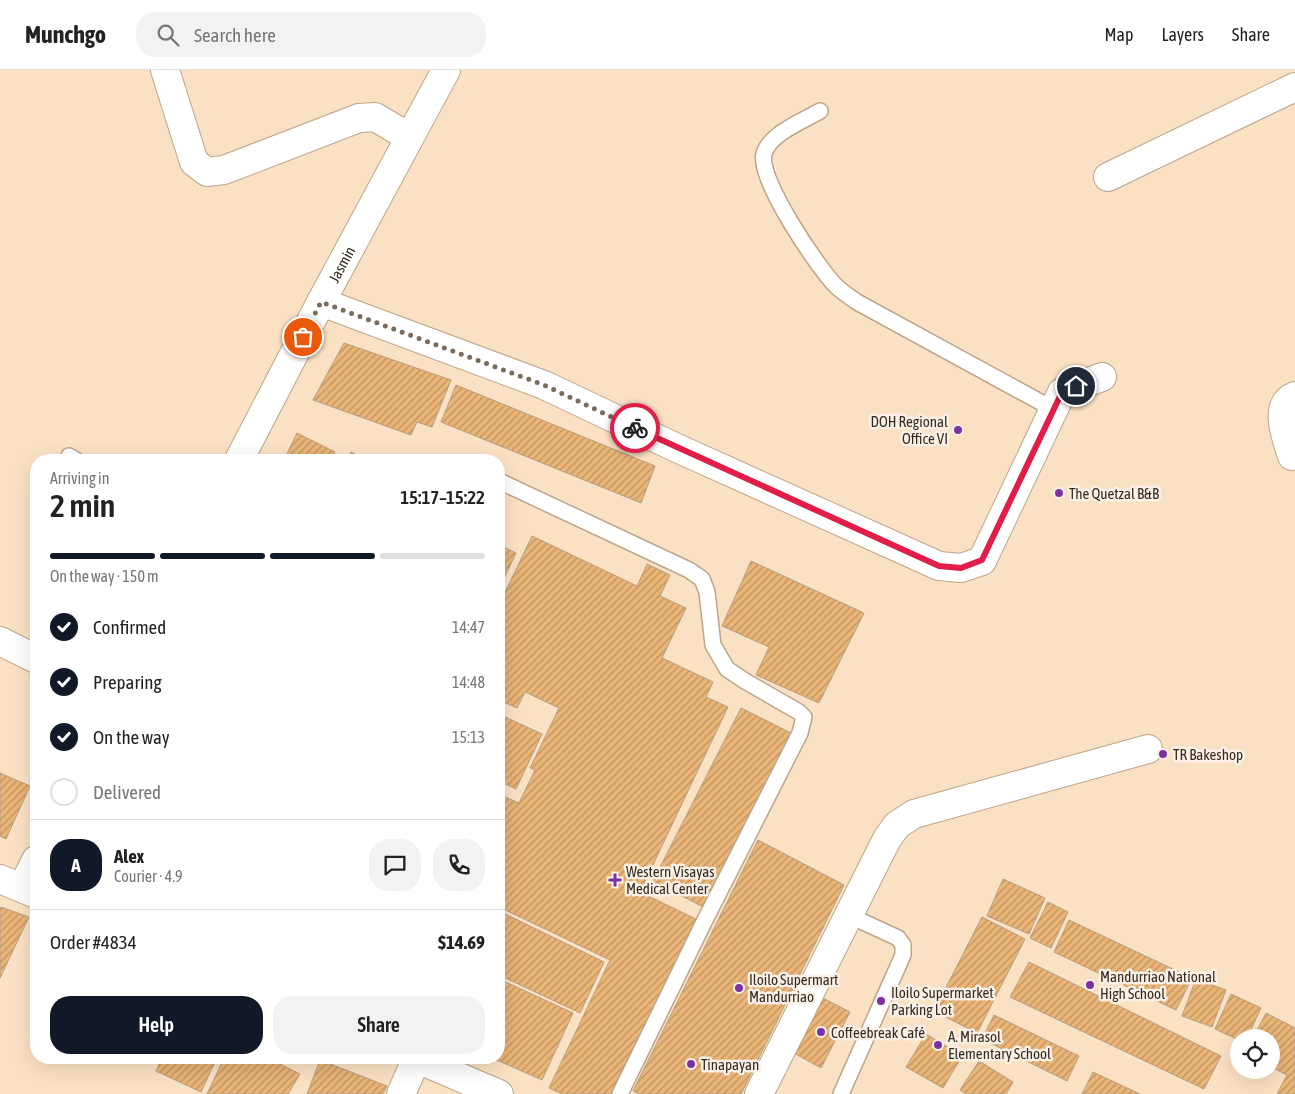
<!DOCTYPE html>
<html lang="en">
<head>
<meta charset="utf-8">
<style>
	:root { --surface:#fff; --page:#f2f2f2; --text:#222; --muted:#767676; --line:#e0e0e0; --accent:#111827 }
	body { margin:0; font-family:"Asap Condensed",sans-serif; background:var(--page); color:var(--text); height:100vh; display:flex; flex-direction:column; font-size:19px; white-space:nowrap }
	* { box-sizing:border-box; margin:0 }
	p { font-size:16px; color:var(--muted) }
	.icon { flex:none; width:28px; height:28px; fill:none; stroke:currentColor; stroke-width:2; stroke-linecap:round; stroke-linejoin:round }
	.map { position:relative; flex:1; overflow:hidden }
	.side { position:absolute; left:30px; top:384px; width:475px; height:610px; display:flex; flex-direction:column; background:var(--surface); border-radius:20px; box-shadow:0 5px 20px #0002 }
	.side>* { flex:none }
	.tools { position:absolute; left:1230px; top:959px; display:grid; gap:10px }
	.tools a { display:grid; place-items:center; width:50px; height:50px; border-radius:50%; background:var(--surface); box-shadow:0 5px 20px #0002; font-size:25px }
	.pin { position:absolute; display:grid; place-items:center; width:42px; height:42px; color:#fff; margin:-21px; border:2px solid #fff; border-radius:50%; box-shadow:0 1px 5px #0007 }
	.courier { position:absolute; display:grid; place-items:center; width:50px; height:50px; margin:-25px; border:4px solid #e11d48; border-radius:50%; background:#fff; color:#222; box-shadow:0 1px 6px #0007 }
	.headline em { font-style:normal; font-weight:600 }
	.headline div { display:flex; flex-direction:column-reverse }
	.headline { display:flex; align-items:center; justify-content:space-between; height:85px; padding:0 20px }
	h1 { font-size:32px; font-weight:600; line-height:38px }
	.bar { display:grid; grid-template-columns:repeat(4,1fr); gap:8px 5px; align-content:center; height:60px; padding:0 20px }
	.bar i { height:6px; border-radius:4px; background:var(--line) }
	.bar .current { background:var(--accent) }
	.bar p { grid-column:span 4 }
	.line { display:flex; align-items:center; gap:12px; padding:0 20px; border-top:1px solid var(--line) }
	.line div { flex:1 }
	.round { display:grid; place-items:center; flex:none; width:52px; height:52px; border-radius:20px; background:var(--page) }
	ol { padding:0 20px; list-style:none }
	li { display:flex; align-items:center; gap:15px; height:55px }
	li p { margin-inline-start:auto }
	li .icon { padding:5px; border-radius:50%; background:var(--accent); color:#fff; stroke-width:4 }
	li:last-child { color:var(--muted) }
	li i { width:28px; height:28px; border:2px solid var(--line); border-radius:50% }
	.action { display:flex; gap:10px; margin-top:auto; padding:10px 20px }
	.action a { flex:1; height:58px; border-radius:20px; background:var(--accent); color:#fff; font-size:20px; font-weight:600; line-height:58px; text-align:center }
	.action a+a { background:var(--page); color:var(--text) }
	header { display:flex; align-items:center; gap:30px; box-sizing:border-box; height:70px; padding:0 25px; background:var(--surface); border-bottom:1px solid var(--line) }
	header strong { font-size:24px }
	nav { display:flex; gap:28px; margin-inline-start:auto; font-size:18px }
	.search { width:350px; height:45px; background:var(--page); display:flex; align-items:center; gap:12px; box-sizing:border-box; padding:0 18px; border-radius:20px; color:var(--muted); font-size:19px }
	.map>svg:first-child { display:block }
</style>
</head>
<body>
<header>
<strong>Munchgo</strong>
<div class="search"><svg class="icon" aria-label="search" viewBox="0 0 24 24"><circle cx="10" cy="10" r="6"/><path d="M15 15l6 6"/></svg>Search here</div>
<nav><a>Map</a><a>Layers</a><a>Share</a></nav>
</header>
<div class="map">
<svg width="1295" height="1024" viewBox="0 0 1295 1024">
	<defs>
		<pattern id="building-hatch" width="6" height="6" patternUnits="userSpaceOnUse" patternTransform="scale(1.25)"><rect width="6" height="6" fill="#eab577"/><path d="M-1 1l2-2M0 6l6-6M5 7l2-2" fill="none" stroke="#be9361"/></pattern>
	</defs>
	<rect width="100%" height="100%" fill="#fbe1c4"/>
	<path fill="url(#building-hatch)" stroke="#b69e82" d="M 344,273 L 451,310 L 432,357 L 417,352 L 411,365 L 313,330 Z
		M 456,315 L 655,396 L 641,433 L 441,352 Z
		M 297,363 L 335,382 L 331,390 L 284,390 Z
		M 351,382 L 366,390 L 347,390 Z
		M 532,466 L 637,516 L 647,494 L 670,505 L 660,526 L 686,538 L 662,588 L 713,612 L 706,627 L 728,637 L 640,822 L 698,850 L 615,1024 L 562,1024 L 549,1018 L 610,890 L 499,837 L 499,724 L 519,733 L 535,700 L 530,698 L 559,638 L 525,622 L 517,638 L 499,630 L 499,535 Z
		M 499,475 L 516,483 L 499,519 Z
		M 751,491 L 864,543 L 819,633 L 756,605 L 769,577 L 722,556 Z
		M 741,638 L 793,664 L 705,838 L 653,811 Z
		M 499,644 L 542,664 L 516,719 L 499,711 Z
		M 0,703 L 30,716 L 6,769 L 0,766 Z
		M 758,770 L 844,815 L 741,1024 L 639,1024 L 633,1021 Z
		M 1003,809 L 1045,828 L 1029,864 L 987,846 Z
		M 1048,832 L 1068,842 L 1051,878 L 1030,868 Z
		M 1,837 L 29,847 L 0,908 L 0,840 Z
		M 499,841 L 604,892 L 580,943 L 499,905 Z
		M 982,847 L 1025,869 L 977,963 L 934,941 Z
		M 1069,850 L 1192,908 L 1176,940 L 1054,882 Z
		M 1029,892 L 1221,986 L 1204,1019 L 1010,927 Z
		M 499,909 L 573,943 L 542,1010 L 492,988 L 499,988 Z
		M 1196,909 L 1226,920 L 1212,957 L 1182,946 Z
		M 1231,924 L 1261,938 L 1247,968 L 1239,968 L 1239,970 L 1215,959 Z
		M 821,927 L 850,942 L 821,998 L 792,982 Z
		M 1266,943 L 1295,958 L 1295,1024 L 1277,1024 L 1287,1005 L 1271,997 L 1271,968 L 1253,968 Z
		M 994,945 L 1079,986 L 1067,1011 L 982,969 Z
		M 926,964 L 962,986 L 943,1018 L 906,997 Z
		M 132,988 L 150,988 L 146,994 Z
		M 162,988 L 217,988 L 201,1022 L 156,1001 Z
		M 224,988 L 268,988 L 300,1004 L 288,1024 L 207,1024 Z
		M 320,990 L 387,1016 L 383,1024 L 307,1024 Z
		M 979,991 L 1013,1012 L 1006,1024 L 966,1024 L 960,1020 Z
		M 1093,1002 L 1140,1024 L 1082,1024 Z"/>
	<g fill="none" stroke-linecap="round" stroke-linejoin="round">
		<defs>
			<path id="lane" d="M 820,41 C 803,51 769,64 764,84 C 757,108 818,198 836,216 C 842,222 850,227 857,232 L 1053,339
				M 69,386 L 76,390
				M 499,411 L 689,500 L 702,509 L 707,522 L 713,575 L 727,599 L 745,611 L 799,642 L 804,647 L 800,663 L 704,852 L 620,1024
				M 841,1024 L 903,885 L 903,875 L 898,868 L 848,845"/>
			<path id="street" d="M 165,0 L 194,92 L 207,102 L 224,100 L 359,48 L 375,47 L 409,67
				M 1108,107 L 1295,17
				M 321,232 L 544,315 L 679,379 L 939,496 L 961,498 L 982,491 L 1062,322 L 1102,307
				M 1292,386 C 1287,369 1272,335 1295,326
				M 0,571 L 36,589
				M 401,1024 L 417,988
				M 759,1024 L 887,769 L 897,755 L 914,744 L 1148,679"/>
			<g id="secondary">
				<path id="s1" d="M 239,390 L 321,232 L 446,0"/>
				<path d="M 0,809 L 36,824"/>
				<path d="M 22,818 L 36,790"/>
				<path d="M 415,988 L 499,1024"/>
			</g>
		</defs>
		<use href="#lane" stroke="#bda589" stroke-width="18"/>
		<use href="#street" stroke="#bda589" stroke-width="30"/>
		<use href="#secondary" stroke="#bda589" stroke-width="30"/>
		<use href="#lane" stroke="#fff" stroke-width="15"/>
		<use href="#street" stroke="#fff" stroke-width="28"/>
		<use href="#secondary" stroke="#fff" stroke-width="28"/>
	</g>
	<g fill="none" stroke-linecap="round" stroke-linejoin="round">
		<path stroke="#7a6b5a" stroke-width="5" stroke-dasharray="0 9" d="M 303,267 L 321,232 L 544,315 L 635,358"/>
		<path stroke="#e11d48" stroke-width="6" d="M 635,358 L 939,496 L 961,498 L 982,490 L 1062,322 L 1076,316"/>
	</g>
	<g fill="#7931a4" stroke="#fcf1e6" stroke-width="2">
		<circle cx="958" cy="360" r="5"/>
		<circle cx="1059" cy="423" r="5"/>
		<circle cx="1163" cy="684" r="5"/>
		<path d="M612.5 802.5h5v5h5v5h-5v5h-5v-5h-5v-5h5z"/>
		<circle cx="1090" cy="915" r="5"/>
		<circle cx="739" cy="918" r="5"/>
		<circle cx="881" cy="931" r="5"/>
		<circle cx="821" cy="962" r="5"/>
		<circle cx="938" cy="975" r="5"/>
		<circle cx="691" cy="994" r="5"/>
	</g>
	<g text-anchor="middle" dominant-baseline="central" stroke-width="5" stroke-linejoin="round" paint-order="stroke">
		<g font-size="15" fill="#352c21" stroke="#fcf1e6">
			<text stroke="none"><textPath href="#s1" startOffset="221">Jasmin</textPath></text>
		</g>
		<g font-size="15" fill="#352c21" stroke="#fcf1e6" text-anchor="start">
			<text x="948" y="351" text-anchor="end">DOH Regional<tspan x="948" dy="17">Office VI</tspan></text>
			<text x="1069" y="423">The Quetzal B&amp;B</text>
			<text x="1173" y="684">TR Bakeshop</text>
			<text x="626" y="801">Western Visayas<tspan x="626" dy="17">Medical Center</tspan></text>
			<text x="1100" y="906">Mandurriao National<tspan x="1100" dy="17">High School</tspan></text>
			<text x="749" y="909">Iloilo Supermart<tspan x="749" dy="17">Mandurriao</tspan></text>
			<text x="891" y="922">Iloilo Supermarket<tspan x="891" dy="17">Parking Lot</tspan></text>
			<text x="831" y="962">Coffeebreak Café</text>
			<text x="948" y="966">A. Mirasol<tspan x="948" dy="17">Elementary School</tspan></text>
			<text x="701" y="994">Tinapayan</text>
		</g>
	</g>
</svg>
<div class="tools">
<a><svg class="icon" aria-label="locate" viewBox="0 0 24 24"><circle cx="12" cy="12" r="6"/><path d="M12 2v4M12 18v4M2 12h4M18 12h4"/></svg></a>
</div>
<div class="pin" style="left:303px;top:267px;background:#ea580c"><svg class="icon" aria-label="bag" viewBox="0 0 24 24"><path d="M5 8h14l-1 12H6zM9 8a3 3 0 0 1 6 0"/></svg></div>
<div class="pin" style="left:1076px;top:316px;background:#1f2937"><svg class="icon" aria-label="home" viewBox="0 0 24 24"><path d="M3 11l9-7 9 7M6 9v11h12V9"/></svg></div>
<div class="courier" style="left:635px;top:358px"><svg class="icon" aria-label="bike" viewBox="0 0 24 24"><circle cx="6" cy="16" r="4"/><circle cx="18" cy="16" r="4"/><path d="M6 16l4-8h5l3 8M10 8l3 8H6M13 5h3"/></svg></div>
<section class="side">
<div class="headline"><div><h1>2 min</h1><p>Arriving in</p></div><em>15:17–15:22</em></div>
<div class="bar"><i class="current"></i><i class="current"></i><i class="current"></i><i></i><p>On the way · 150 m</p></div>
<ol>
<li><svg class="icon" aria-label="check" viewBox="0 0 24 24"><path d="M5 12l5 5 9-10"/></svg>Confirmed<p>14:47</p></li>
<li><svg class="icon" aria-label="check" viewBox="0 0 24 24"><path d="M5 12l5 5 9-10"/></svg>Preparing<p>14:48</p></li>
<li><svg class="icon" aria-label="check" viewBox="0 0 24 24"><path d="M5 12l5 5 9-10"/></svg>On the way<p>15:13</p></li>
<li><i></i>Delivered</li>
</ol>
<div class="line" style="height:90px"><b class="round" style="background:var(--accent);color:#fff">A</b><div><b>Alex</b><p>Courier · 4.9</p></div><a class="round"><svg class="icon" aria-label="chat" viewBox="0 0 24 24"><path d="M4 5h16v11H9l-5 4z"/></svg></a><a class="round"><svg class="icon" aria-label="phone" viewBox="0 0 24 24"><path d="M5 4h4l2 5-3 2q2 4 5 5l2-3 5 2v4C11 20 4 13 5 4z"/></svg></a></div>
<div class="line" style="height:65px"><div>Order #4834</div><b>$14.69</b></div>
<div class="action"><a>Help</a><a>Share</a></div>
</section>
</div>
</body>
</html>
